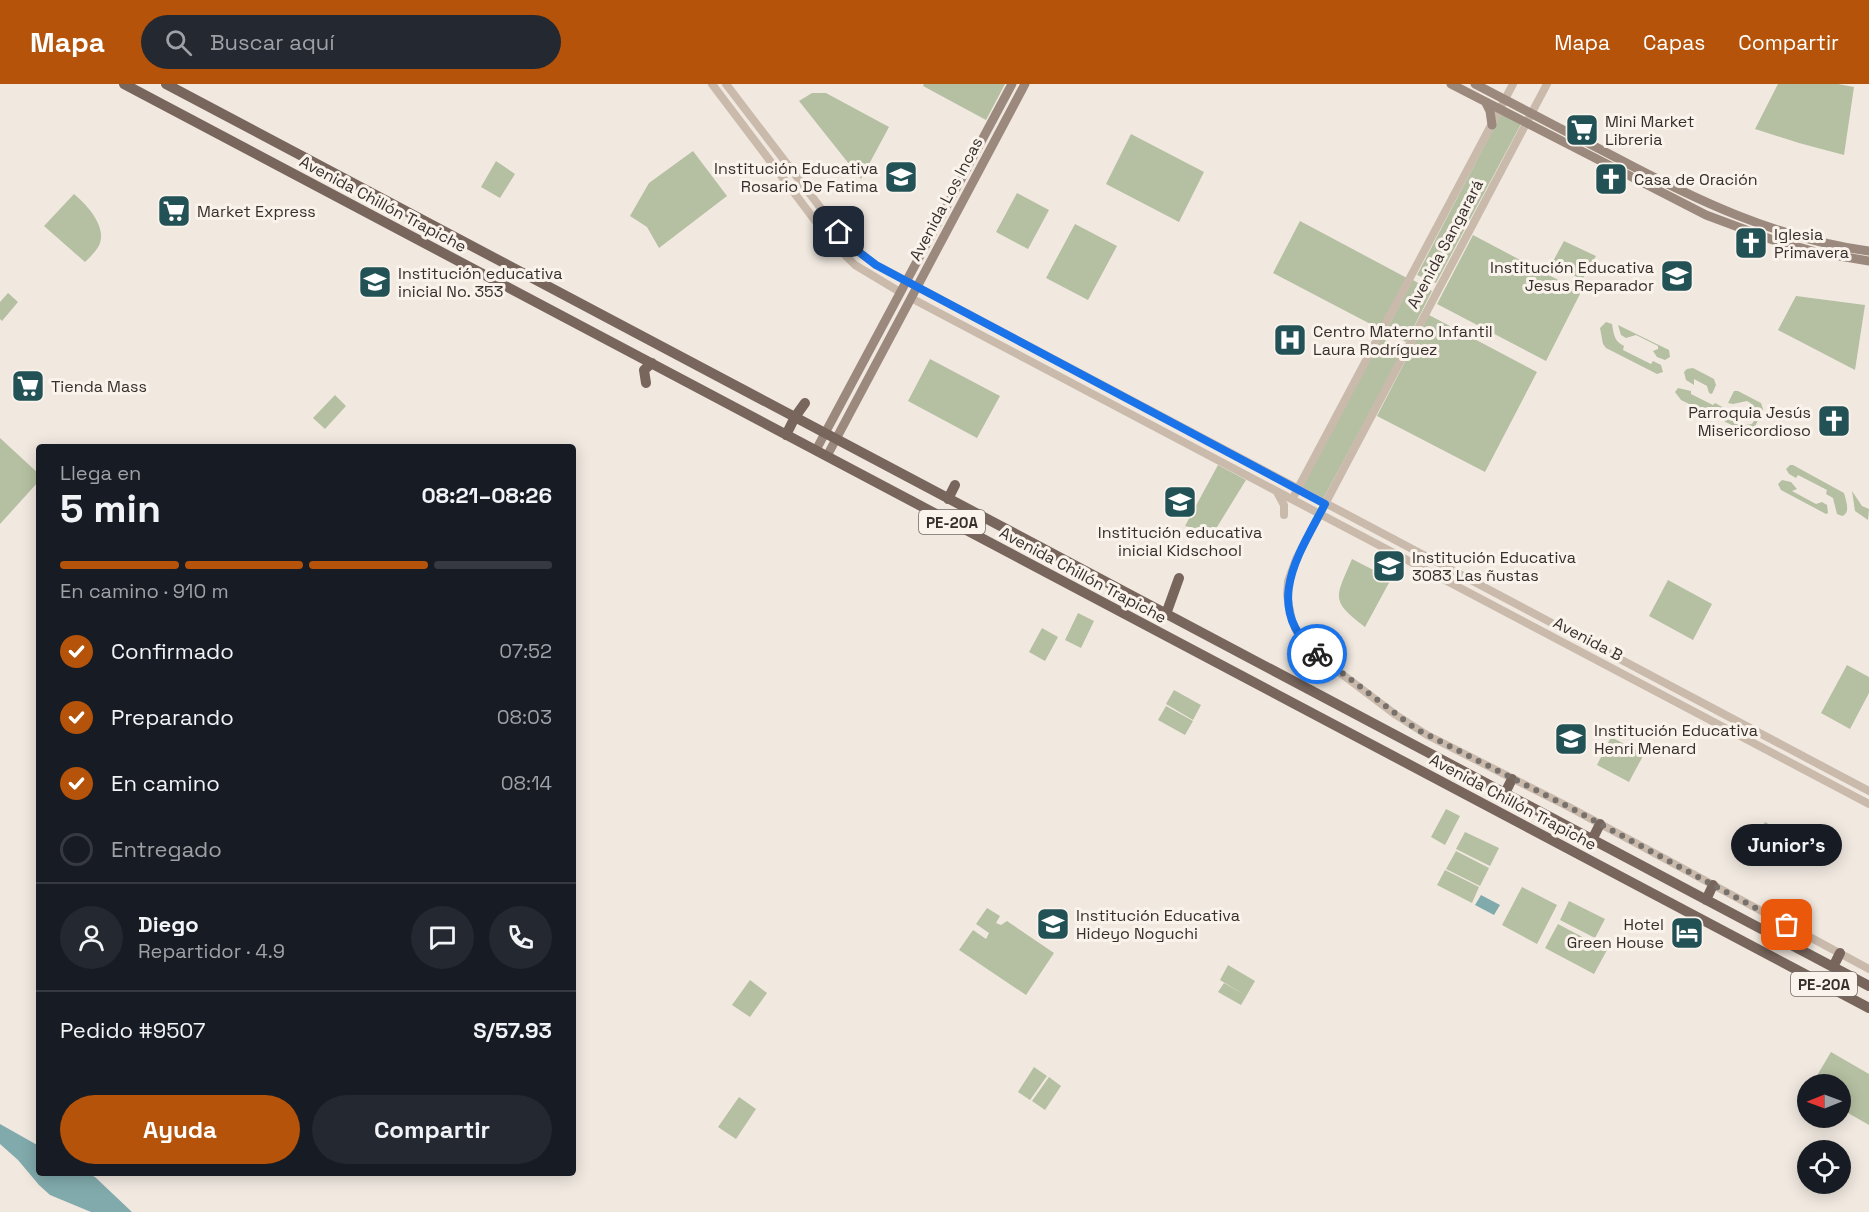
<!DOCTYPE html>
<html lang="es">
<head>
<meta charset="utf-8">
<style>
	:root { --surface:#171b24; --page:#242831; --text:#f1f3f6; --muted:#9ea1a6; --line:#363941; --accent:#b45309 }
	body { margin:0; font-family:"Space Grotesk",sans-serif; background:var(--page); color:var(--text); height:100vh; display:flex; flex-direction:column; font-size:22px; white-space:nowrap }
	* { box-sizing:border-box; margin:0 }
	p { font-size:20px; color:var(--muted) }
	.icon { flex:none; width:33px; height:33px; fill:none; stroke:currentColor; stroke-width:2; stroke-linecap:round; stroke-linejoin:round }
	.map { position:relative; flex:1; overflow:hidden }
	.side { position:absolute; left:36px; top:360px; width:540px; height:732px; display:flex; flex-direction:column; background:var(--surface); border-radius:6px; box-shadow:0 3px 15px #0003 }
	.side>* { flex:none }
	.needle { width:39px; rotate:269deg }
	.tools { position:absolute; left:1797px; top:990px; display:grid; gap:12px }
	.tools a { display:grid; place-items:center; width:54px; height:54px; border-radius:50%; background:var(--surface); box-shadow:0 3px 15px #0003; font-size:30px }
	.pin { position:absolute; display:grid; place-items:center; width:51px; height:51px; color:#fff; margin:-26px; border-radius:12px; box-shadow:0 3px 9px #0006 }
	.courier { position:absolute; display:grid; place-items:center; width:60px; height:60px; margin:-30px; border:4px solid #1a73e8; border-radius:50%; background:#fff; color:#222; box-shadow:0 2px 8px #0007 }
	.bubble { position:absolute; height:42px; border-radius:21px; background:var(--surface); box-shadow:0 3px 15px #0003; font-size:20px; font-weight:700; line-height:42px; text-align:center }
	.overview em { font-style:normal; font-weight:700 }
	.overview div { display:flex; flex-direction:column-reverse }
	.overview { display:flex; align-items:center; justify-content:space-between; height:102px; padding:0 24px }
	h1 { font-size:39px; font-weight:700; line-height:45px }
	.bar { display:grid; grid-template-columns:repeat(4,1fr); gap:9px 6px; align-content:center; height:72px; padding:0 24px }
	.bar i { height:8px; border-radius:4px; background:var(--line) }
	.bar .current { background:var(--accent) }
	.bar p { grid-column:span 4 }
	.line { display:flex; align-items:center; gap:15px; padding:0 24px; border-top:2px solid var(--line) }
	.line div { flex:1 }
	.round { display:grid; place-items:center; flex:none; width:63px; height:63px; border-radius:32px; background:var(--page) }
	ol { padding:0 24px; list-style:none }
	li { display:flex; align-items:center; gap:18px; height:66px }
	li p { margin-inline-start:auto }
	li .icon { padding:6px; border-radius:50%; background:var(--accent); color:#fff; stroke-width:4 }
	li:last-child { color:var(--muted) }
	li i { width:33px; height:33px; border:3px solid var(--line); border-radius:50% }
	.primary-button { display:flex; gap:12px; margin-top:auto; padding:12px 24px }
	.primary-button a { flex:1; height:69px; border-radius:36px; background:var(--accent); color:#fff; font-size:24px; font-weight:700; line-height:69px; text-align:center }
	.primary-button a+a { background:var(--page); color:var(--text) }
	header { display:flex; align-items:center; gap:36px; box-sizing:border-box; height:84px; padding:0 30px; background:var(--accent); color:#fff }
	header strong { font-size:28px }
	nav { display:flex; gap:33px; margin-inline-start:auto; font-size:21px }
	.search { width:420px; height:54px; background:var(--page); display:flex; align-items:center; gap:15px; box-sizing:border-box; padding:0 21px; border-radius:33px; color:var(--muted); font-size:22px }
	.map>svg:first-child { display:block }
</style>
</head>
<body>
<header>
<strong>Mapa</strong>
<div class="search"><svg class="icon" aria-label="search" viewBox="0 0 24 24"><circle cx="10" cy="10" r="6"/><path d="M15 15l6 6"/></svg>Buscar aquí</div>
<nav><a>Mapa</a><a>Capas</a><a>Compartir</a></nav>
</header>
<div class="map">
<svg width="1869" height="1128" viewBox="0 0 1869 1128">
	<rect width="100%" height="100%" fill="#f1e9e0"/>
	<path fill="#b5bfa1" d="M 924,0 L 1005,0 L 986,36 L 923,2 Z
		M 1778,0 L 1838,0 L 1854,3 L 1844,71 L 1799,59 L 1755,45 Z
		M 812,9 L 826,9 L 889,43 L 861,95 L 799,17 Z
		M 1501,30 L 1521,40 L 1436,199 L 1417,191 Z
		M 1131,50 L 1204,88 L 1179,138 L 1106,100 Z
		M 693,67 L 727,112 L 659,164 L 647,143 L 630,132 L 649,99 Z
		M 496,77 L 515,90 L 500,114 L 481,103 Z
		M 1017,109 L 1049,126 L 1028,165 L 996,148 Z
		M 74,110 C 86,120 106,141 100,159 C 97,167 90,173 85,178 L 44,142 Z
		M 1300,137 L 1407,194 L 1380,245 L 1273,189 Z
		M 1075,140 L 1117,162 L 1088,216 L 1046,194 Z
		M 1473,151 L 1581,208 L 1546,277 L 1437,220 Z
		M 1564,157 L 1596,172 L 1582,196 L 1552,179 Z
		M 1413,196 L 1432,207 L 1406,258 L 1386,247 Z
		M 8,209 L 18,218 L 2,237 L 0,235 L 0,218 Z
		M 1796,212 L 1865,221 L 1855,286 L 1778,246 Z
		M 1429,231 L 1537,288 L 1485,388 L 1377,332 Z
		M 1606,238 L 1612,240 C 1614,251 1614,257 1624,262 L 1623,266 L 1651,280 L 1653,277 L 1661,281 L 1663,288 L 1657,290 L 1606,264 L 1603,260 L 1600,244 Z
		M 1618,241 L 1669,266 L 1670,273 L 1665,276 L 1657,273 L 1653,267 L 1658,265 L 1658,262 L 1636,251 L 1626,254 L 1621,251 Z
		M 1381,254 L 1403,266 L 1323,415 L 1302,404 Z
		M 930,275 L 1000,312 L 977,354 L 908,317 Z
		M 1693,284 L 1714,295 L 1716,301 L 1712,310 L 1709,309 L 1707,302 L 1694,295 L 1694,301 L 1686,296 L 1684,288 L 1687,285 Z
		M 1678,304 L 1691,307 L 1691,310 L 1713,321 L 1715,319 L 1728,326 L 1733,337 L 1740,342 L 1752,340 C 1759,331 1757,322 1747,317 L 1733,320 L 1728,319 L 1734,307 L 1738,307 L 1761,319 L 1763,325 L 1754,345 L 1746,348 L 1681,316 L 1675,308 Z
		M 335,311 L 346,322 L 325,345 L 313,334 Z
		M 0,354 L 39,390 L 39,397 L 0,440 Z
		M 1218,381 L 1246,396 L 1217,443 C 1206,448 1197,445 1185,442 Z
		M 1790,381 L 1793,381 L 1844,409 C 1846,417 1851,429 1842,432 L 1837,430 L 1833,414 L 1826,410 L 1827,406 L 1798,391 L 1796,394 L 1789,390 L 1786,385 Z
		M 1782,396 L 1791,398 L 1797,405 L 1792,407 L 1816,420 L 1822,418 L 1827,421 L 1828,429 L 1826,430 L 1781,406 L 1778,400 Z
		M 1852,407 L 1862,422 L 1869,425 L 1868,436 L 1855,427 Z
		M 1352,475 L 1391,495 L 1365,543 C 1329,516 1336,513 1352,475 Z
		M 1668,496 L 1712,520 L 1693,556 L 1649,532 Z
		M 1078,529 L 1094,537 L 1081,564 L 1065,556 Z
		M 1042,544 L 1058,553 L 1045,577 L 1029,568 Z
		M 1847,581 L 1869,593 L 1869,609 L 1850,645 L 1821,629 Z
		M 1174,606 L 1201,621 L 1193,636 L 1166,620 Z
		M 1166,622 L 1193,637 L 1185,651 L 1158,636 Z
		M 1611,653 L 1644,670 L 1629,698 L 1597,681 Z
		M 1446,725 L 1460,732 L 1445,761 L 1431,753 Z
		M 1765,738 L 1795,754 L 1782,779 L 1751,763 Z
		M 1465,748 L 1499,764 L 1490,782 L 1456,765 Z
		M 1456,767 L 1489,784 L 1480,802 L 1446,785 Z
		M 1445,786 L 1479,803 L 1472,819 L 1437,801 Z
		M 1522,803 L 1557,821 L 1537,860 L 1502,841 Z
		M 1569,817 L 1605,835 L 1595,854 L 1560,836 Z
		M 987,824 L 1000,832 L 996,839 L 1001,841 L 1007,837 L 1054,869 L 1026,911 L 959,866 L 973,846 L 986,855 L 989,849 L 976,840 Z
		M 1558,840 L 1607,866 L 1594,890 L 1545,864 Z
		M 1228,881 L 1255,897 L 1241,921 L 1218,908 L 1224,899 L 1245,911 L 1220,896 Z
		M 750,896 L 767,909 L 750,933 L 732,921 Z
		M 1831,968 L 1869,990 L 1869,1041 L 1841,1025 L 1840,1000 L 1812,1000 Z
		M 1034,983 L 1047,992 L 1030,1016 L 1018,1008 Z
		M 1049,993 L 1061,1002 L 1045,1026 L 1032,1017 Z
		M 739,1013 L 756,1025 L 736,1055 L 718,1043 Z"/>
	<path fill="#81aaac" d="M 1481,811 L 1500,821 L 1494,831 L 1475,821 Z
		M 0,1040 L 39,1062 L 39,1089 L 87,1089 L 95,1093 L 132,1128 L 91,1128 L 50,1111 L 39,1101 L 18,1076 L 0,1060 Z"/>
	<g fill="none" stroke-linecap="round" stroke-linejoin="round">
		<path stroke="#c9baac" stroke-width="8" d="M 712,0 L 829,155 L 855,181 L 900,208
			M 726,0 L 839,148 L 855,165 L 876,181 L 1869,707
			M 1547,0 L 1296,475 L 1288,497 L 1287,511 L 1292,537 L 1298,550 L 1314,569 L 1396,631 L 1427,651 L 1569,723 L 1869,885
			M 911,214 L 1869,720
			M 1278,410 L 1284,421 L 1284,431
			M 1295,410 L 1513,0"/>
		<path stroke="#9c897e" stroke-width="9" d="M 1451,0 L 1706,131 L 1773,156 L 1816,168 L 1869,177
			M 1475,0 C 1521,24 1567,48 1613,72 C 1694,115 1777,155 1869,167
			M 1486,19 L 1490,27 L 1492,41
			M 816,366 L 1012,0
			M 827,372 L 1025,0"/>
		<path stroke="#78665d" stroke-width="10" d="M 124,0 L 1869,924
			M 166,0 L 1869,902
			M 646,299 L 644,286 L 652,279
			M 786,351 L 795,333 L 805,319
			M 948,415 L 955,401
			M 1166,530 L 1179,494
			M 1505,709 L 1512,695
			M 1592,756 L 1600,740
			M 1706,816 L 1713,801
			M 1769,849 L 1776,836
			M 1833,883 L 1840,869"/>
	</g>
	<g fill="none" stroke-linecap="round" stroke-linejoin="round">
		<path stroke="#78706a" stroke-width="6" stroke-dasharray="0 10.8" d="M 1317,570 L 1416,645 L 1569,723 L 1787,841"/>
		<path stroke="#1a73e8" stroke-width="8" d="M 839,148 L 855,165 L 876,181 L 1325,420 C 1299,470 1261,523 1317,570"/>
	</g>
	<defs>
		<symbol id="supermarket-square" viewBox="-11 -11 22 22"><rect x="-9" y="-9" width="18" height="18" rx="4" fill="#235256" stroke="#f9f3ec"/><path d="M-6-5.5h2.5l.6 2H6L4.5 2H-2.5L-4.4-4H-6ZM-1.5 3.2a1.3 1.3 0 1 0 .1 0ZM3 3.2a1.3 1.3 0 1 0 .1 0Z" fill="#fff"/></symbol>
		<symbol id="school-square" viewBox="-11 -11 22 22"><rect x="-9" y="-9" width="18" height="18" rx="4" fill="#235256" stroke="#f9f3ec"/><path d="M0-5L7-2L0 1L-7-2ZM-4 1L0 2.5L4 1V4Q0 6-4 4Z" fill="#fff"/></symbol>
		<symbol id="church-square" viewBox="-11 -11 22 22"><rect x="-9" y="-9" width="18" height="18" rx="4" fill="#235256" stroke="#f9f3ec"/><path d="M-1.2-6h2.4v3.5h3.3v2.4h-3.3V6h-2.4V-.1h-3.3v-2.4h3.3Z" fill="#fff"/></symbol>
		<symbol id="hospital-square" viewBox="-11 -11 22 22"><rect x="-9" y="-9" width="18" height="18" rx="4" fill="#235256" stroke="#f9f3ec"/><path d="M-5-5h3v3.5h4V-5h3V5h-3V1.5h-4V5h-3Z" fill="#fff"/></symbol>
		<symbol id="hotel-square" viewBox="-11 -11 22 22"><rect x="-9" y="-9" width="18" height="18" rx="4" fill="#235256" stroke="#f9f3ec"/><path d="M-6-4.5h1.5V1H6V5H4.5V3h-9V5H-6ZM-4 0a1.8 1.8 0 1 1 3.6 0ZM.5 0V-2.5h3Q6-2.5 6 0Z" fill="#fff"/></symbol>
	</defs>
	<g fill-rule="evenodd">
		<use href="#supermarket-square" x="1563" y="27" width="38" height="38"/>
		<use href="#school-square" x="882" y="74" width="38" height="38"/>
		<use href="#church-square" x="1592" y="76" width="38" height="38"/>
		<use href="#supermarket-square" x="155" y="108" width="38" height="38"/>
		<use href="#church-square" x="1732" y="140" width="38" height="38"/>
		<use href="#school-square" x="1658" y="173" width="38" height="38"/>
		<use href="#school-square" x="356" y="179" width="38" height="38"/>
		<use href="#hospital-square" x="1271" y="237" width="38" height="38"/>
		<use href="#supermarket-square" x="9" y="283" width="38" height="38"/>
		<use href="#church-square" x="1815" y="318" width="38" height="38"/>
		<use href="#school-square" x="1161" y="399" width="38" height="38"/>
		<use href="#school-square" x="1370" y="463" width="38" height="38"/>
		<use href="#school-square" x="1552" y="636" width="38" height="38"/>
		<use href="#school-square" x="1034" y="821" width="38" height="38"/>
		<use href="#hotel-square" x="1668" y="830" width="38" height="38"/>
	</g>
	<g text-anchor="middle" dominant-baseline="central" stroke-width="6" stroke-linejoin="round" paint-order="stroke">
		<g fill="#f9f3ec" stroke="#716a65" stroke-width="1.5">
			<rect x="919" y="426" width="66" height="24" rx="4.5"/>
			<rect x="1791" y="888" width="66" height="24" rx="4.5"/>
		</g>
		<g font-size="15" font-weight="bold" fill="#372f2b">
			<text x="952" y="438">PE-20A</text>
			<text x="1824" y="900">PE-20A</text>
		</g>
		<g font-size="16" fill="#372f2b" stroke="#f9f3ec" text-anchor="start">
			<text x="1605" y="37">Mini Market<tspan x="1605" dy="18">Libreria</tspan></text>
			<text x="878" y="84" text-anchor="end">Institución Educativa<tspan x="878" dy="18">Rosario De Fatima</tspan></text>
			<text x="1634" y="95">Casa de Oración</text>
			<text x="197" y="127">Market Express</text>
			<text x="1774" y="150">Iglesia<tspan x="1774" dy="18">Primavera</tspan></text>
			<text x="1654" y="183" text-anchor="end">Institución Educativa<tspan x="1654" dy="18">Jesus Reparador</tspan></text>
			<text x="398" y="189">Institución educativa<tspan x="398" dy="18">inicial No. 353</tspan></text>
			<text x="1313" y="247">Centro Materno Infantil<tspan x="1313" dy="18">Laura Rodríguez</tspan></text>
			<text x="51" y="302">Tienda Mass</text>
			<text x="1811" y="328" text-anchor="end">Parroquia Jesús<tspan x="1811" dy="18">Misericordioso</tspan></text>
			<text x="1180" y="448" text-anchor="middle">Institución educativa<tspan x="1180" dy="18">inicial Kidschool</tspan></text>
			<text x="1412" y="473">Institución Educativa<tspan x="1412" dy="18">3083 Las ñustas</tspan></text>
			<text x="1594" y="646">Institución Educativa<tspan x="1594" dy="18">Henri Menard</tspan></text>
			<text x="1076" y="831">Institución Educativa<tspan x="1076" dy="18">Hideyo Noguchi</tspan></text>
			<text x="1664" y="840" text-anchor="end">Hotel<tspan x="1664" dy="18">Green House</tspan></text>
		</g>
		<g font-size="16" fill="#372f2b" stroke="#f9f3ec">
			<text transform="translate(946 115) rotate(-62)">Avenida Los Incas</text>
			<text transform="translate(383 120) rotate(28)">Avenida Chillón Trapiche</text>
			<text transform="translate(1445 160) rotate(-62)">Avenida Sangarará</text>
			<text transform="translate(1083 491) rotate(28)">Avenida Chillón Trapiche</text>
			<text transform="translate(1588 555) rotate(28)">Avenida B</text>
			<text transform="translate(1513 718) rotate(28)">Avenida Chillón Trapiche</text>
		</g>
	</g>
</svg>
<div class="tools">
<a><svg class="needle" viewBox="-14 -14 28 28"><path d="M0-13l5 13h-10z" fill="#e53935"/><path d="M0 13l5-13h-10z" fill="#9ea1a6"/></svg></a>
<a><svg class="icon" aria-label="locate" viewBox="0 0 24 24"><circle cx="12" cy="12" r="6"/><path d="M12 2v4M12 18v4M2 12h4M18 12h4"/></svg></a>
</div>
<div class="pin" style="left:1787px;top:841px;background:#ea580c"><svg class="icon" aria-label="bag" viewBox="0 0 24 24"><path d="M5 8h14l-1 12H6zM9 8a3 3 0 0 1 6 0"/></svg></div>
<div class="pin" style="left:839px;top:148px;background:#1f2937"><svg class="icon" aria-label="home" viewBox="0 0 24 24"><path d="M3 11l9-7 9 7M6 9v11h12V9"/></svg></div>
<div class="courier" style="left:1317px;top:570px"><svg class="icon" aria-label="bike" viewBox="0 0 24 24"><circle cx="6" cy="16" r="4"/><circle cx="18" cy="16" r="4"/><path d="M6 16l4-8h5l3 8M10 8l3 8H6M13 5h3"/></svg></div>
<div class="bubble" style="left:1731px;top:740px;width:111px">Junior's</div>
<section class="side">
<div class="overview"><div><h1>5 min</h1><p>Llega en</p></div><em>08:21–08:26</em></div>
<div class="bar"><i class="current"></i><i class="current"></i><i class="current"></i><i></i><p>En camino · 910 m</p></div>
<ol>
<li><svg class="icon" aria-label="check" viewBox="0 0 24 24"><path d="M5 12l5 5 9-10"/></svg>Confirmado<p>07:52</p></li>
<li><svg class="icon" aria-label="check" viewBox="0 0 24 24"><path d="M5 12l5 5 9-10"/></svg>Preparando<p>08:03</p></li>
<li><svg class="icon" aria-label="check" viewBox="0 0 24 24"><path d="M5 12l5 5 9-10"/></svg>En camino<p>08:14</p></li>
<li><i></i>Entregado</li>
</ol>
<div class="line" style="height:108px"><a class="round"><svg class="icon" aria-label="person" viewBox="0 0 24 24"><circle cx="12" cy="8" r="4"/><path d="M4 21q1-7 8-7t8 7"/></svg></a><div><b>Diego</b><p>Repartidor · 4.9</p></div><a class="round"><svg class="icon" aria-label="chat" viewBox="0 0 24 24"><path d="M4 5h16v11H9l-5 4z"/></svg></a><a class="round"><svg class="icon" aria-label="phone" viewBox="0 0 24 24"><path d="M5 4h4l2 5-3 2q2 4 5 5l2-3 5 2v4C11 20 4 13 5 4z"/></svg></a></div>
<div class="line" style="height:78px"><div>Pedido #9507</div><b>S/57.93</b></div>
<div class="primary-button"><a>Ayuda</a><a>Compartir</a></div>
</section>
</div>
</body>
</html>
